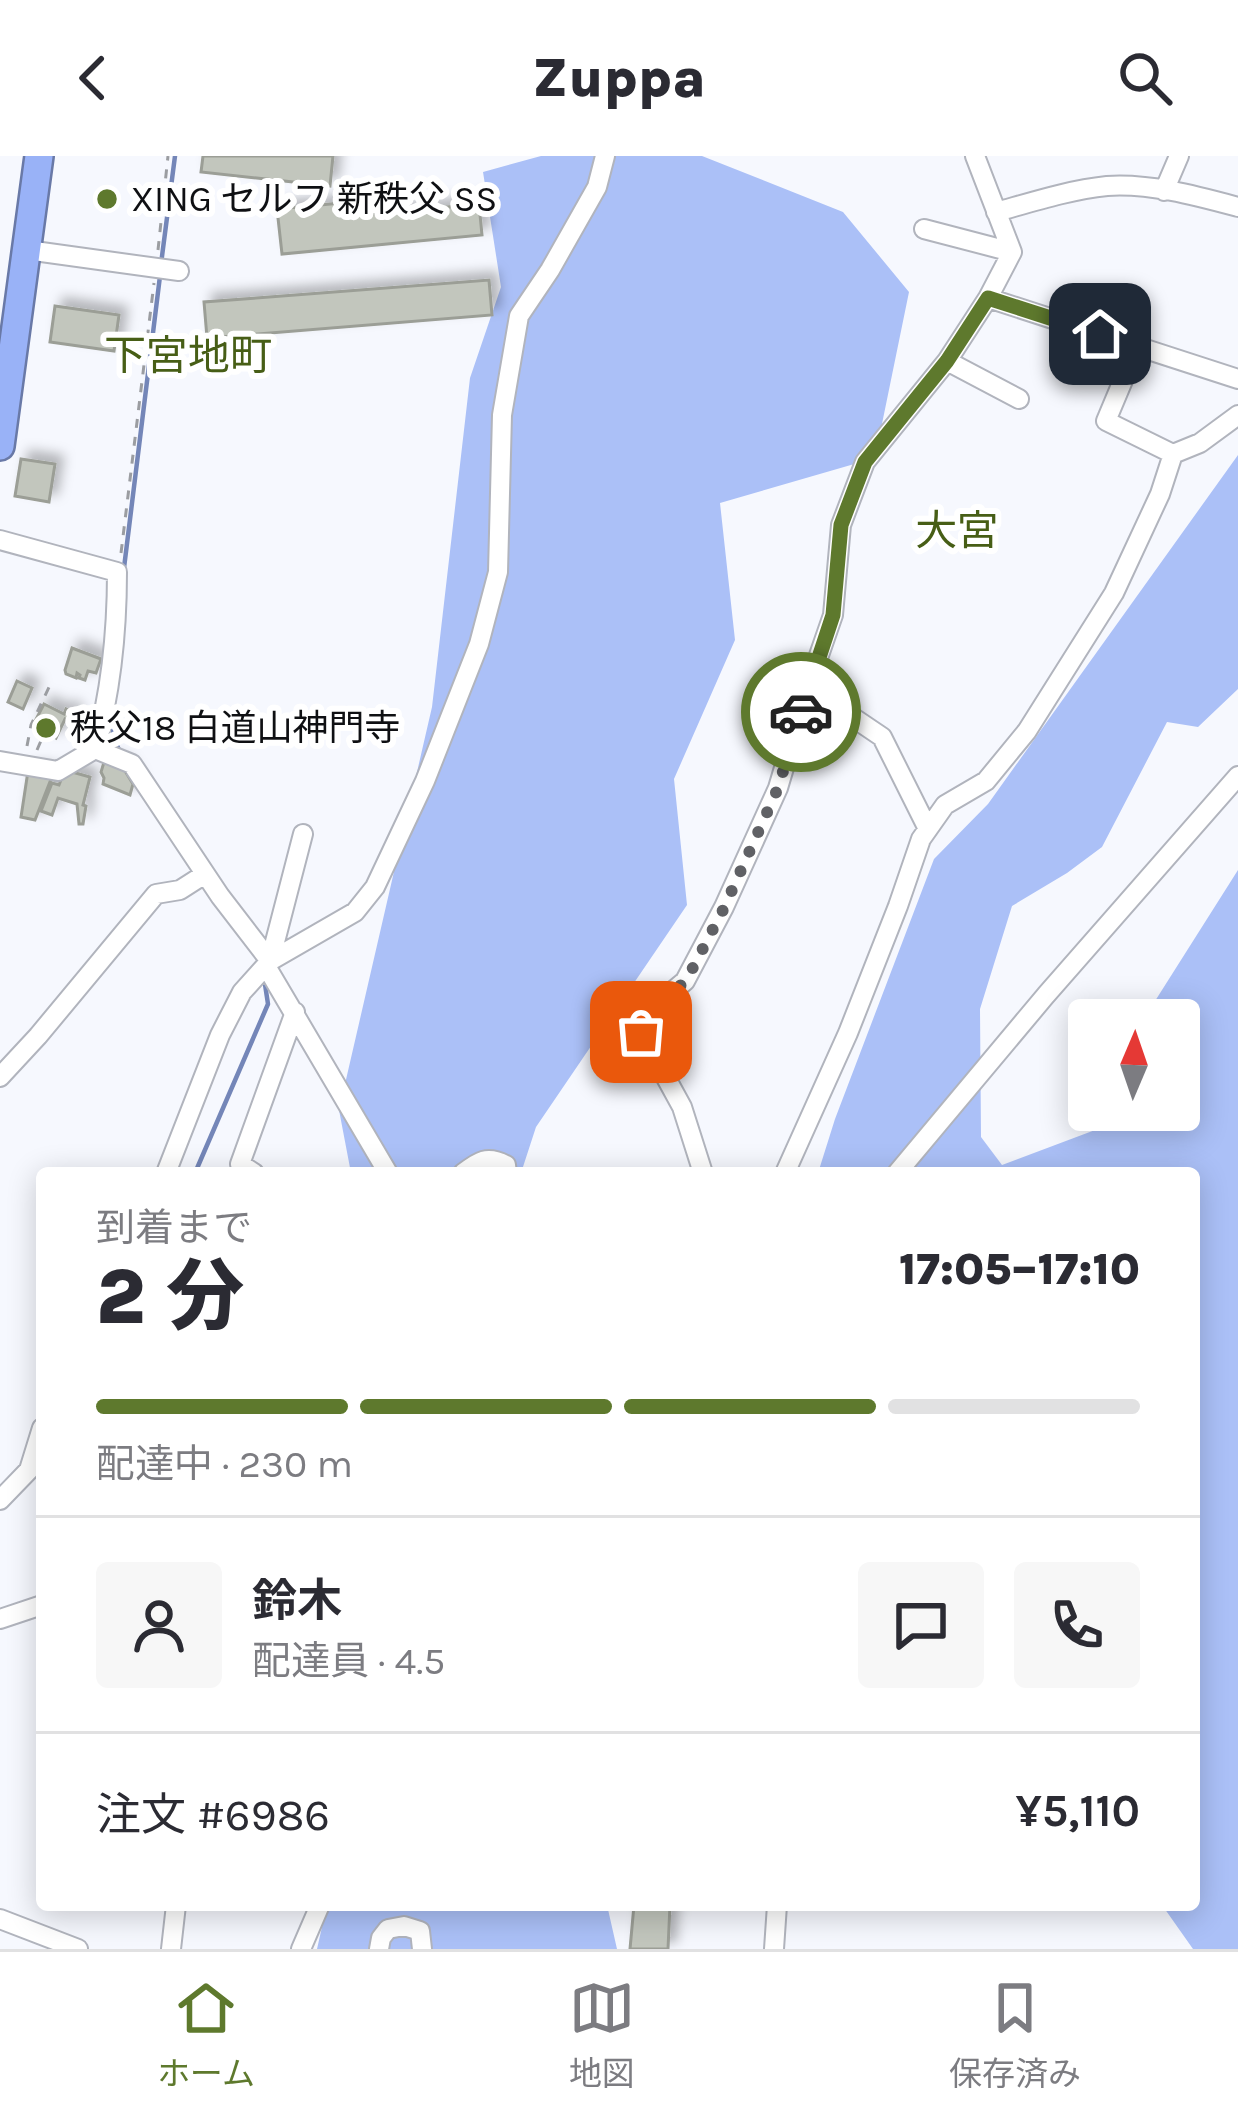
<!DOCTYPE html>
<html lang="ja">
<head>
<meta charset="utf-8">
<style>
	:root { --surface:#fff; --page:#f7f7f7; --text:#2b2b33; --muted:#7c7c81; --line:#e1e1e2; --accent:#5e792d }
	body { margin:0; font-family:Karla,"Noto Sans JP",sans-serif; background:var(--page); color:var(--text); height:100vh; display:flex; flex-direction:column; font-size:45px; white-space:nowrap }
	* { box-sizing:border-box; margin:0 }
	p { font-size:39px; color:var(--muted) }
	.icon { flex:none; width:66px; height:66px; fill:none; stroke:currentColor; stroke-width:2; stroke-linecap:round; stroke-linejoin:round }
	.map { position:relative; flex:1; overflow:hidden }
	.drawer { position:absolute; left:36px; top:1011px; width:1164px; height:744px; display:flex; flex-direction:column; background:var(--surface); border-radius:12px; box-shadow:0 6px 30px #0003 }
	.drawer>* { flex:none }
	.needle { width:78px; rotate:2deg }
	.buttons { position:absolute; left:1068px; top:843px; display:grid; gap:24px }
	.buttons a { display:grid; place-items:center; width:132px; height:132px; border-radius:12px; background:var(--surface); box-shadow:0 6px 30px #0003; font-size:60px }
	.pin { position:absolute; display:grid; place-items:center; width:102px; height:102px; color:#fff; margin:-51px; border-radius:24px; box-shadow:0 6px 18px #0006 }
	.courier { position:absolute; display:grid; place-items:center; width:120px; height:120px; margin:-60px; border:9px solid #5e792d; border-radius:50%; background:#fff; color:#222; box-shadow:0 3px 15px #0007 }
	.summary em { font-style:normal; font-weight:800 }
	.summary div { display:flex; flex-direction:column-reverse }
	.summary { display:flex; align-items:center; justify-content:space-between; height:204px; padding:0 60px }
	h1 { font-size:78px; font-weight:800; line-height:90px }
	.bar { display:grid; grid-template-columns:repeat(4,1fr); gap:18px 12px; align-content:center; height:144px; padding:0 60px }
	.bar i { height:15px; border-radius:9px; background:var(--line) }
	.bar .on { background:var(--accent) }
	.bar p { grid-column:span 4 }
	.line { display:flex; align-items:center; gap:30px; padding:0 60px; border-top:3px solid var(--line) }
	.line div { flex:1 }
	.round { display:grid; place-items:center; flex:none; width:126px; height:126px; border-radius:12px; background:var(--page) }
	header { display:flex; justify-content:space-between; align-items:center; height:156px; padding:0 60px; background:var(--surface); font-size:54px; font-weight:800 }
	.tab-bar { display:flex; justify-content:space-around; align-items:center; height:168px; border-top:3px solid var(--line); background:var(--surface); font-size:33px; color:var(--muted) }
	.tab-bar a { display:grid; justify-items:center; gap:6px }
	.tab-bar .on { color:var(--accent) }
	.map>svg:first-child { display:block }
</style>
</head>
<body>
<header><svg class="icon" aria-label="back" viewBox="0 0 24 24"><path d="M15 5l-7 7 7 7"/></svg>Zuppa<svg class="icon" aria-label="search" viewBox="0 0 24 24"><circle cx="10" cy="10" r="6"/><path d="M15 15l6 6"/></svg></header>
<div class="map">
<svg width="1238" height="1793" viewBox="0 0 1238 1793">
	<defs>
		<filter id="shadow"><feDropShadow dx="8" dy="-8" stdDeviation="6" flood-color="#0004"/></filter>
	</defs>
	<rect width="100%" height="100%" fill="#f6f8fe"/>
	<path fill="#abc0f7" d="M 541,0 L 702,0 L 843,56 L 909,136 L 875,302 L 720,347 L 735,484 L 674,623 L 687,749 L 536,971 L 521,1017 L 351,1017 L 339,954 L 432,551 L 470,222 L 501,131 L 483,16 Z
		M 1238,299 L 1238,533 L 1198,571 L 1167,566 L 1102,691 L 1067,717 L 1012,750 L 980,853 L 981,981 L 1002,1009 L 1111,968 L 1116,954 L 1179,954 L 1179,864 L 1143,864 L 1238,714 L 1238,1793 L 1193,1793 L 1162,1749 L 1194,1749 L 1194,1017 L 877,1017 L 873,1012 L 864,1017 L 818,1017 L 835,963 L 934,703 L 988,648 Z
		M 327,1749 L 607,1749 L 617,1793 L 317,1793 Z"/>
	<g fill="none" stroke-linecap="round" stroke-linejoin="round">
		<path stroke="#7486b8" stroke-width="4.5" d="M 161,108 L 175,0
			M 124,412 L 160,120
			M 113,555 L 113,581 L 120,596
			M 195,1017 L 268,848 L 264,822"/>
	</g>
	<path fill="#c2c6bd" stroke="#9b9e96" stroke-width="3" filter="url(#shadow)" d="M 203,0 L 333,0 L 330,30 L 201,16 Z
		M 373,44 L 374,58 L 479,48 L 482,79 L 282,98 L 277,53 Z
		M 489,124 L 492,159 L 207,182 L 204,146 Z
		M 55,150 L 119,159 L 114,195 L 50,186 Z
		M 21,303 L 55,308 L 49,346 L 15,340 Z
		M 72,492 L 101,503 L 96,517 L 88,515 L 85,524 L 79,522 L 80,519 L 77,517 L 76,522 L 66,518 L 65,514 Z
		M 17,525 L 32,532 L 23,553 L 8,546 Z
		M 44,548 L 64,558 L 66,553 L 75,558 L 71,566 L 65,563 L 56,582 L 51,579 L 49,583 L 37,577 L 39,573 L 33,569 Z
		M 104,606 L 122,610 L 133,628 L 130,639 L 103,628 L 104,622 L 101,616 Z
		M 65,614 L 90,621 L 83,649 L 86,650 L 83,668 L 79,668 L 77,648 L 58,642 L 52,659 L 41,655 L 52,627 L 59,629 Z
		M 28,615 L 53,618 L 35,664 L 21,661 Z
		M 634,1749 L 670,1749 L 668,1793 L 630,1793 Z"/>
	<g fill="none" stroke-linecap="round" stroke-linejoin="round">
		<defs>
			<path id="minor" d="M 1164,35 L 1179,0
				M 996,56 C 1032,46 1069,34 1107,30 C 1150,27 1197,40 1238,51
				M 924,73 L 1012,96
				M 27,94 L 179,115
				M 988,142 L 1238,223
				M 1137,191 L 1106,265 L 1173,298
				M 947,205 L 1019,243
				M 0,384 L 117,416 C 117,474 111,536 95,593 L 132,608 L 220,740 L 270,805
				M 808,531 L 882,581 L 928,673
				M 0,605 L 58,615 L 95,593
				M 270,805 L 303,678
				M 266,810 L 388,1017
				M 0,921 L 38,880 L 156,738 L 180,734 L 205,718
				M 166,1017 L 220,879 L 242,836 L 270,805 L 355,756 L 375,731 L 425,625 L 479,488 L 498,416 L 502,259 L 519,160 L 550,114 L 597,31 L 605,0
				M 254,1017 L 240,1008 L 295,856
				M 463,1017 C 479,1005 487,999 506,1009 L 507,1017
				M 703,1017 L 682,951 L 641,876 L 642,861 L 685,825 L 724,751 L 778,632 L 808,531 L 833,459 L 841,369 L 865,306 L 947,205 L 988,142 L 1012,96 L 975,0
				M 785,1017 L 848,877 L 898,750 L 921,683 L 945,649 L 986,625 L 1027,575 L 1114,437 L 1160,338 L 1173,298 L 1200,287 L 1238,259
				M 897,1017 L 1046,839 L 1238,620
				M 0,1344 L 29,1314 L 42,1272
				M 0,1463 L 42,1449
				M 0,1763 L 78,1793
				M 171,1793 L 176,1749
				M 301,1793 L 320,1749
				M 379,1793 L 381,1782 L 388,1773 L 404,1770 L 420,1775 L 422,1793
				M 774,1793 L 777,1749"/>
			<path id="highway" d="M 0,290 L 39,0"/>
		</defs>
		<use href="#minor" stroke="#b1b4bd" stroke-width="22"/>
		<use href="#highway" stroke="#6979a7" stroke-width="32"/>
		<path stroke="#9b9da1" stroke-width="3" stroke-dasharray="9 9" stroke-linecap="butt" d="M 158,94 L 168,0
			M 121,397 L 154,127
			M 27,590 L 31,569 L 52,525
			M 37,594 L 43,580"/>
		<use href="#minor" stroke="#fff" stroke-width="18"/>
		<use href="#highway" stroke="#99b2f7" stroke-width="27"/>
	</g>
	<g fill="none" stroke-linecap="round" stroke-linejoin="round">
		<path stroke="#606165" stroke-width="12" stroke-dasharray="0 21.6" d="M 641,876 L 642,861 L 686,825 L 724,752 L 778,632 L 801,556"/>
		<path stroke="#5e792d" stroke-width="15" d="M 801,556 L 833,459 L 841,369 L 865,306 L 947,205 L 988,142 L 1100,178"/>
	</g>
	<g fill="#5e792d" stroke="#fff" stroke-width="4.5">
		<circle cx="107" cy="43" r="12"/>
		<circle cx="46" cy="572" r="12"/>
	</g>
	<g text-anchor="middle" dominant-baseline="central" stroke-width="12" stroke-linejoin="round" paint-order="stroke">
		<g font-size="36" fill="#0f1013" stroke="#fff" text-anchor="start">
			<text x="131" y="43">XING セルフ 新秩父 SS</text>
			<text x="70" y="572">秩父18 白道山神門寺</text>
		</g>
		<g font-size="42" fill="#475e16" stroke="#fff">
			<text x="188" y="200">下宮地町</text>
			<text x="957" y="375">大宮</text>
		</g>
	</g>
</svg>
<div class="buttons">
<a><svg class="needle" viewBox="-14 -14 28 28"><path d="M0-13l5 13h-10z" fill="#e53935"/><path d="M0 13l5-13h-10z" fill="#7c7c81"/></svg></a>
</div>
<div class="pin" style="left:641px;top:876px;background:#ea580c"><svg class="icon" aria-label="bag" viewBox="0 0 24 24"><path d="M5 8h14l-1 12H6zM9 8a3 3 0 0 1 6 0"/></svg></div>
<div class="pin" style="left:1100px;top:178px;background:#1f2937"><svg class="icon" aria-label="home" viewBox="0 0 24 24"><path d="M3 11l9-7 9 7M6 9v11h12V9"/></svg></div>
<div class="courier" style="left:801px;top:556px"><svg class="icon" aria-label="car" viewBox="0 0 24 24"><path d="M5 17H2v-5l4-1 3-4h7l3 4 3 1v5h-3M9 17h6M6 11h13"/><circle cx="7" cy="17" r="2"/><circle cx="17" cy="17" r="2"/></svg></div>
<section class="drawer">
<div class="summary"><div><h1>2 分</h1><p>到着まで</p></div><em>17:05–17:10</em></div>
<div class="bar"><i class="on"></i><i class="on"></i><i class="on"></i><i></i><p>配達中 · 230 m</p></div>
<div class="line" style="height:216px"><a class="round"><svg class="icon" aria-label="person" viewBox="0 0 24 24"><circle cx="12" cy="8" r="4"/><path d="M4 21q1-7 8-7t8 7"/></svg></a><div><b>鈴木</b><p>配達員 · 4.5</p></div><a class="round"><svg class="icon" aria-label="chat" viewBox="0 0 24 24"><path d="M4 5h16v11H9l-5 4z"/></svg></a><a class="round"><svg class="icon" aria-label="phone" viewBox="0 0 24 24"><path d="M5 4h4l2 5-3 2q2 4 5 5l2-3 5 2v4C11 20 4 13 5 4z"/></svg></a></div>
<div class="line" style="height:156px"><div>注文 #6986</div><b>¥5,110</b></div>
</section>
</div>
<nav class="tab-bar">
<a class="on"><svg class="icon" aria-label="home" viewBox="0 0 24 24"><path d="M3 11l9-7 9 7M6 9v11h12V9"/></svg>ホーム</a>
<a><svg class="icon" aria-label="map" viewBox="0 0 24 24"><path d="M3 6l6-2 6 2 6-2v14l-6 2-6-2-6 2zM9 4v14M15 6v14"/></svg>地図</a>
<a><svg class="icon" aria-label="saved" viewBox="0 0 24 24"><path d="M7 4h10v16l-5-4-5 4z"/></svg>保存済み</a>
</nav>
</body>
</html>
